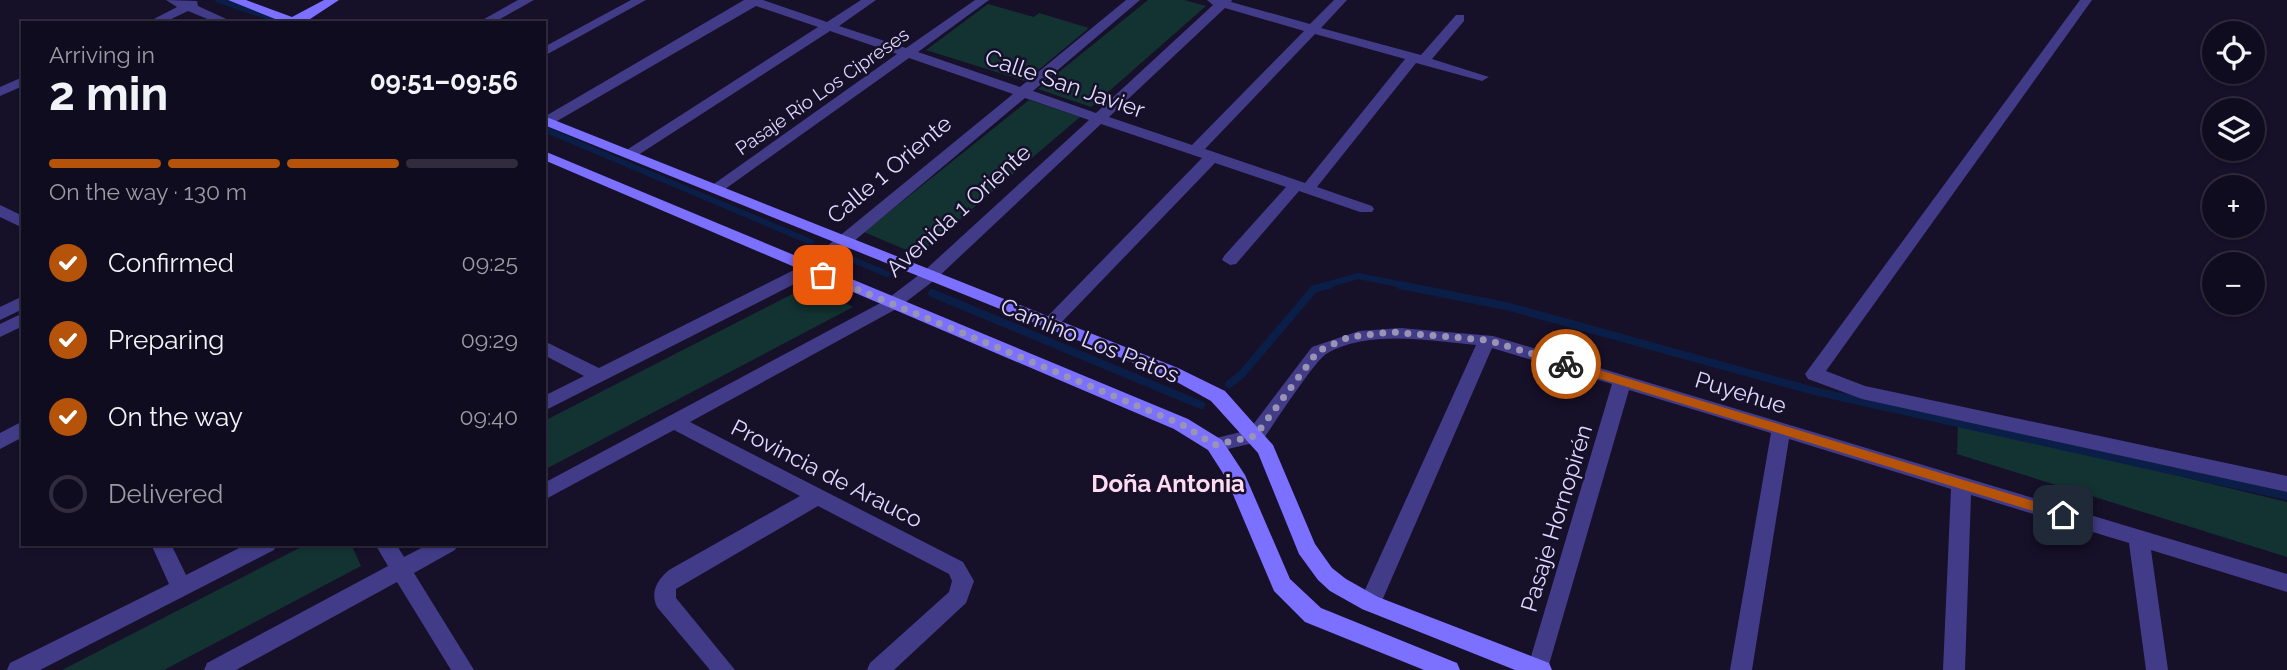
<!DOCTYPE html>
<html lang="en">
<head>
<meta charset="utf-8">
<style>
	:root { --surface:#100c1f; --page:#1e1a2c; --text:#f1f3f6; --muted:#9c9ba4; --line:#302c3d; --accent:#b45309 }
	body { margin:0; font-family:Raleway,sans-serif; background:var(--page); color:var(--text); height:100vh; display:flex; flex-direction:column; font-size:26px; white-space:nowrap }
	* { box-sizing:border-box; margin:0 }
	p { font-size:23px; color:var(--muted) }
	.icon { flex:none; width:38px; height:38px; fill:none; stroke:currentColor; stroke-width:2; stroke-linecap:round; stroke-linejoin:round }
	.map { position:relative; flex:1; overflow:hidden }
	.drawer { position:absolute; left:21px; top:21px; width:525px; height:525px; display:flex; flex-direction:column; background:var(--surface); border-radius:0px; box-shadow:0 2px 5px #0004,0 0 0 2px var(--line) }
	.drawer>* { flex:none }
	.tools { position:absolute; left:2202px; top:21px; display:grid; gap:14px }
	.tools a { display:grid; place-items:center; width:63px; height:63px; border-radius:50%; background:var(--surface); box-shadow:0 2px 5px #0004,0 0 0 2px var(--line); font-size:35px }
	.pin { position:absolute; display:grid; place-items:center; width:60px; height:60px; color:#fff; margin:-30px; border-radius:14px; box-shadow:0 4px 10px #0006 }
	.courier { position:absolute; display:grid; place-items:center; width:70px; height:70px; margin:-35px; border:5px solid #b45309; border-radius:50%; background:#fff; color:#222; box-shadow:0 2px 9px #0007 }
	.headline em { font-style:normal; font-weight:700 }
	.headline div { display:flex; flex-direction:column-reverse }
	.headline { display:flex; align-items:center; justify-content:space-between; height:119px; padding:0 28px }
	h1 { font-size:46px; font-weight:700; line-height:52px }
	.bar { display:grid; grid-template-columns:repeat(4,1fr); gap:10px 7px; align-content:center; height:84px; padding:0 28px }
	.bar i { height:9px; border-radius:5px; background:var(--line) }
	.bar .current { background:var(--accent) }
	.bar p { grid-column:span 4 }
	ol { padding:0 28px; list-style:none }
	li { display:flex; align-items:center; gap:21px; height:77px }
	li p { margin-inline-start:auto }
	li .icon { padding:7px; border-radius:50%; background:var(--accent); color:#fff; stroke-width:4 }
	li:last-child { color:var(--muted) }
	li i { width:38px; height:38px; border:4px solid var(--line); border-radius:50% }
	.map>svg:first-child { display:block }
</style>
</head>
<body>
<div class="map">
<svg width="2287" height="670" viewBox="0 0 2287 670">
	<rect width="100%" height="100%" fill="#161029"/>
	<path fill="#133333" d="M 1148,0 L 1184,0 L 1206,6 L 1091,107 L 1038,89 Z
		M 988,4 L 1034,17 L 1039,13 L 1089,28 L 1025,81 L 926,50 Z
		M 1029,100 L 1080,117 L 918,255 L 864,232 Z
		M 810,285 L 853,307 L 544,470 L 544,421 Z
		M 1958,423 L 2287,502 L 2287,557 L 1957,454 Z
		M 307,544 L 351,544 L 361,566 L 164,670 L 62,670 Z"/>
	<g fill="none" stroke-linecap="round" stroke-linejoin="round">
		<path stroke="#0b1e48" stroke-width="6" d="M 218,0 L 282,21
			M 544,129 L 811,242
			M 837,253 L 887,274
			M 1323,286 L 1358,276 L 1409,286"/>
		<path stroke="#0b1e48" stroke-width="8" d="M 1400,285 L 1506,306 L 1814,391 L 2287,496
			M 932,293 L 1201,405
			M 1229,384 L 1241,375 L 1314,289 L 1329,285"/>
		<path fill="#423b88" fill-rule="evenodd" d="M 166,0 L 197,1 L 198,6 L 235,23 L 217,23 L 188,11 L 163,23 L 146,23 L 177,7 Z
			M 518,0 L 534,0 L 493,23 L 477,23 Z
			M 631,0 L 646,0 L 544,56 L 544,47 Z
			M 744,0 L 763,0 L 827,22 L 861,0 L 876,0 L 839,26 L 906,48 L 975,0 L 989,0 L 918,52 L 1020,87 L 1126,0 L 1140,0 L 1033,91 L 1096,113 L 1213,5 L 1207,0 L 1232,0 L 1231,2 L 1310,24 L 1334,0 L 1347,0 L 1321,28 L 1421,55 L 1456,15 L 1464,15 L 1464,21 L 1432,59 L 1489,77 L 1482,81 L 1416,63 L 1317,187 L 1372,206 L 1374,209 L 1372,212 L 1360,212 L 1299,191 L 1236,264 L 1230,265 L 1222,260 L 1224,256 L 1286,187 L 1215,163 L 1056,328 L 1050,330 L 1041,324 L 1044,320 L 1202,158 L 1101,124 L 936,279 L 898,308 L 690,422 L 963,562 L 974,581 L 966,603 L 894,670 L 867,670 L 870,663 L 949,592 L 952,581 L 949,574 L 818,506 L 676,589 L 676,598 L 735,670 L 710,670 L 657,607 C 650,592 657,580 669,570 L 800,496 L 674,430 L 544,500 L 544,483 L 886,300 L 924,271 L 1089,120 L 1025,98 L 816,273 L 544,411 L 544,396 L 584,376 L 544,355 L 544,341 L 599,368 L 804,265 L 1013,94 L 909,58 L 721,192 L 711,192 L 708,189 L 711,186 L 897,54 L 830,31 L 635,157 L 625,157 L 625,151 L 818,27 L 756,6 L 552,124 L 544,125 L 544,117 ZM 1225,8 L 1304,31 L 1192,145 L 1109,117 ZM 1315,34 L 1405,59 L 1305,183 L 1205,149 Z
			M 2080,0 L 2092,0 L 1826,371 L 1865,386 L 2287,476 L 2287,492 L 1862,399 L 1808,379 L 1805,374 Z
			M 23,77 L 23,86 L 0,96 L 0,87 Z
			M 0,205 L 23,216 L 23,228 L 0,217 Z
			M 23,296 L 23,309 L 0,320 L 0,307 Z
			M 23,313 L 23,326 L 0,337 L 0,324 Z
			M 1401,328 L 1493,336 L 2287,574 L 2287,592 L 2151,550 L 2168,670 L 2146,670 L 2129,543 L 1971,495 L 1965,670 L 1943,670 L 1951,489 L 1789,439 L 1752,670 L 1730,670 L 1771,433 L 1629,390 L 1548,668 L 1527,670 L 1612,384 L 1492,348 L 1381,603 L 1378,609 L 1370,612 L 1362,609 L 1359,603 L 1476,345 C 1430,341 1369,329 1326,354 C 1314,362 1273,425 1262,441 L 1215,452 L 1208,450 L 1205,445 L 1208,440 L 1249,430 L 1312,347 L 1359,331 Z
			M 23,421 L 23,437 L 0,449 L 0,433 Z
			M 151,544 L 171,544 L 186,575 L 247,544 L 277,544 L 274,550 L 40,670 L 7,670 L 10,663 L 169,584 Z
			M 375,544 L 396,544 L 404,557 L 429,544 L 458,544 L 455,550 L 414,573 L 474,670 L 451,670 L 397,582 L 236,670 L 204,670 L 207,663 L 388,566 Z"/>
		<path fill="#7b70ff" fill-rule="evenodd" d="M 228,0 L 246,0 L 292,17 L 324,0 L 339,0 L 304,23 L 285,23 Z
			M 544,116 L 1178,368 L 1225,391 L 1273,445 L 1315,544 L 1332,568 L 1346,579 L 1378,597 L 1549,663 L 1552,670 L 1515,670 L 1362,609 L 1330,591 L 1318,580 L 1299,554 L 1258,453 L 1211,401 L 1166,376 L 544,125 Z
			M 544,151 L 1188,419 L 1222,440 L 1245,475 L 1290,579 L 1321,608 L 1457,663 L 1460,670 L 1424,670 L 1305,622 L 1274,591 L 1226,478 L 1208,450 L 1174,429 L 544,160 Z"/>
	</g>
	<path fill="#b45309" d="M 1566,360 L 2063,510 L 2069,515 L 2063,520 L 1562,367 L 1560,364 Z"/>
	<g fill="none" stroke-linecap="round" stroke-linejoin="round">
		<path stroke="#9993b4" stroke-width="7" stroke-dasharray="0 12.6" d="M 823,275 L 1181,424 L 1215,445 L 1255,436 L 1318,351 L 1349,337 L 1391,332 L 1487,340 L 1566,364"/>
	</g>
	<g text-anchor="middle" dominant-baseline="central" stroke-width="5" stroke-linejoin="round" paint-order="stroke">
		<g font-size="19" fill="#dfd9ff" stroke="#161029">
			<text transform="translate(822 91) rotate(-35)">Pasaje Río Los Cipreses</text>
		</g>
		<g font-size="23" fill="#dfd9ff" stroke="#161029">
			<text transform="translate(1065 83) rotate(19)">Calle San Javier</text>
			<text transform="translate(889 169) rotate(-40)">Calle 1 Oriente</text>
			<text transform="translate(958 210) rotate(-42)">Avenida 1 Oriente</text>
			<text transform="translate(1090 340) rotate(22)">Camino Los Patos</text>
			<text transform="translate(1741 392) rotate(17)">Puyehue</text>
			<text transform="translate(827 473) rotate(27)">Provincia de Arauco</text>
			<text transform="translate(1556 518) rotate(-73)">Pasaje Hornopirén</text>
		</g>
		<g font-size="24" font-weight="bold" fill="#ffdbf0" stroke="#161029">
			<text x="1168" y="483">Doña Antonia</text>
		</g>
	</g>
</svg>
<div class="tools">
<a><svg class="icon" aria-label="locate" viewBox="0 0 24 24"><circle cx="12" cy="12" r="6"/><path d="M12 2v4M12 18v4M2 12h4M18 12h4"/></svg></a>
<a><svg class="icon" aria-label="layers" viewBox="0 0 24 24"><path d="M12 4l9 5-9 5-9-5zM3 14l9 5 9-5"/></svg></a>
<a>+</a>
<a>−</a>
</div>
<div class="pin" style="left:823px;top:275px;background:#ea580c"><svg class="icon" aria-label="bag" viewBox="0 0 24 24"><path d="M5 8h14l-1 12H6zM9 8a3 3 0 0 1 6 0"/></svg></div>
<div class="pin" style="left:2063px;top:515px;background:#1f2937"><svg class="icon" aria-label="home" viewBox="0 0 24 24"><path d="M3 11l9-7 9 7M6 9v11h12V9"/></svg></div>
<div class="courier" style="left:1566px;top:364px"><svg class="icon" aria-label="bike" viewBox="0 0 24 24"><circle cx="6" cy="16" r="4"/><circle cx="18" cy="16" r="4"/><path d="M6 16l4-8h5l3 8M10 8l3 8H6M13 5h3"/></svg></div>
<section class="drawer">
<div class="headline"><div><h1>2 min</h1><p>Arriving in</p></div><em>09:51–09:56</em></div>
<div class="bar"><i class="current"></i><i class="current"></i><i class="current"></i><i></i><p>On the way · 130 m</p></div>
<ol>
<li><svg class="icon" aria-label="check" viewBox="0 0 24 24"><path d="M5 12l5 5 9-10"/></svg>Confirmed<p>09:25</p></li>
<li><svg class="icon" aria-label="check" viewBox="0 0 24 24"><path d="M5 12l5 5 9-10"/></svg>Preparing<p>09:29</p></li>
<li><svg class="icon" aria-label="check" viewBox="0 0 24 24"><path d="M5 12l5 5 9-10"/></svg>On the way<p>09:40</p></li>
<li><i></i>Delivered</li>
</ol>
</section>
</div>
</body>
</html>
